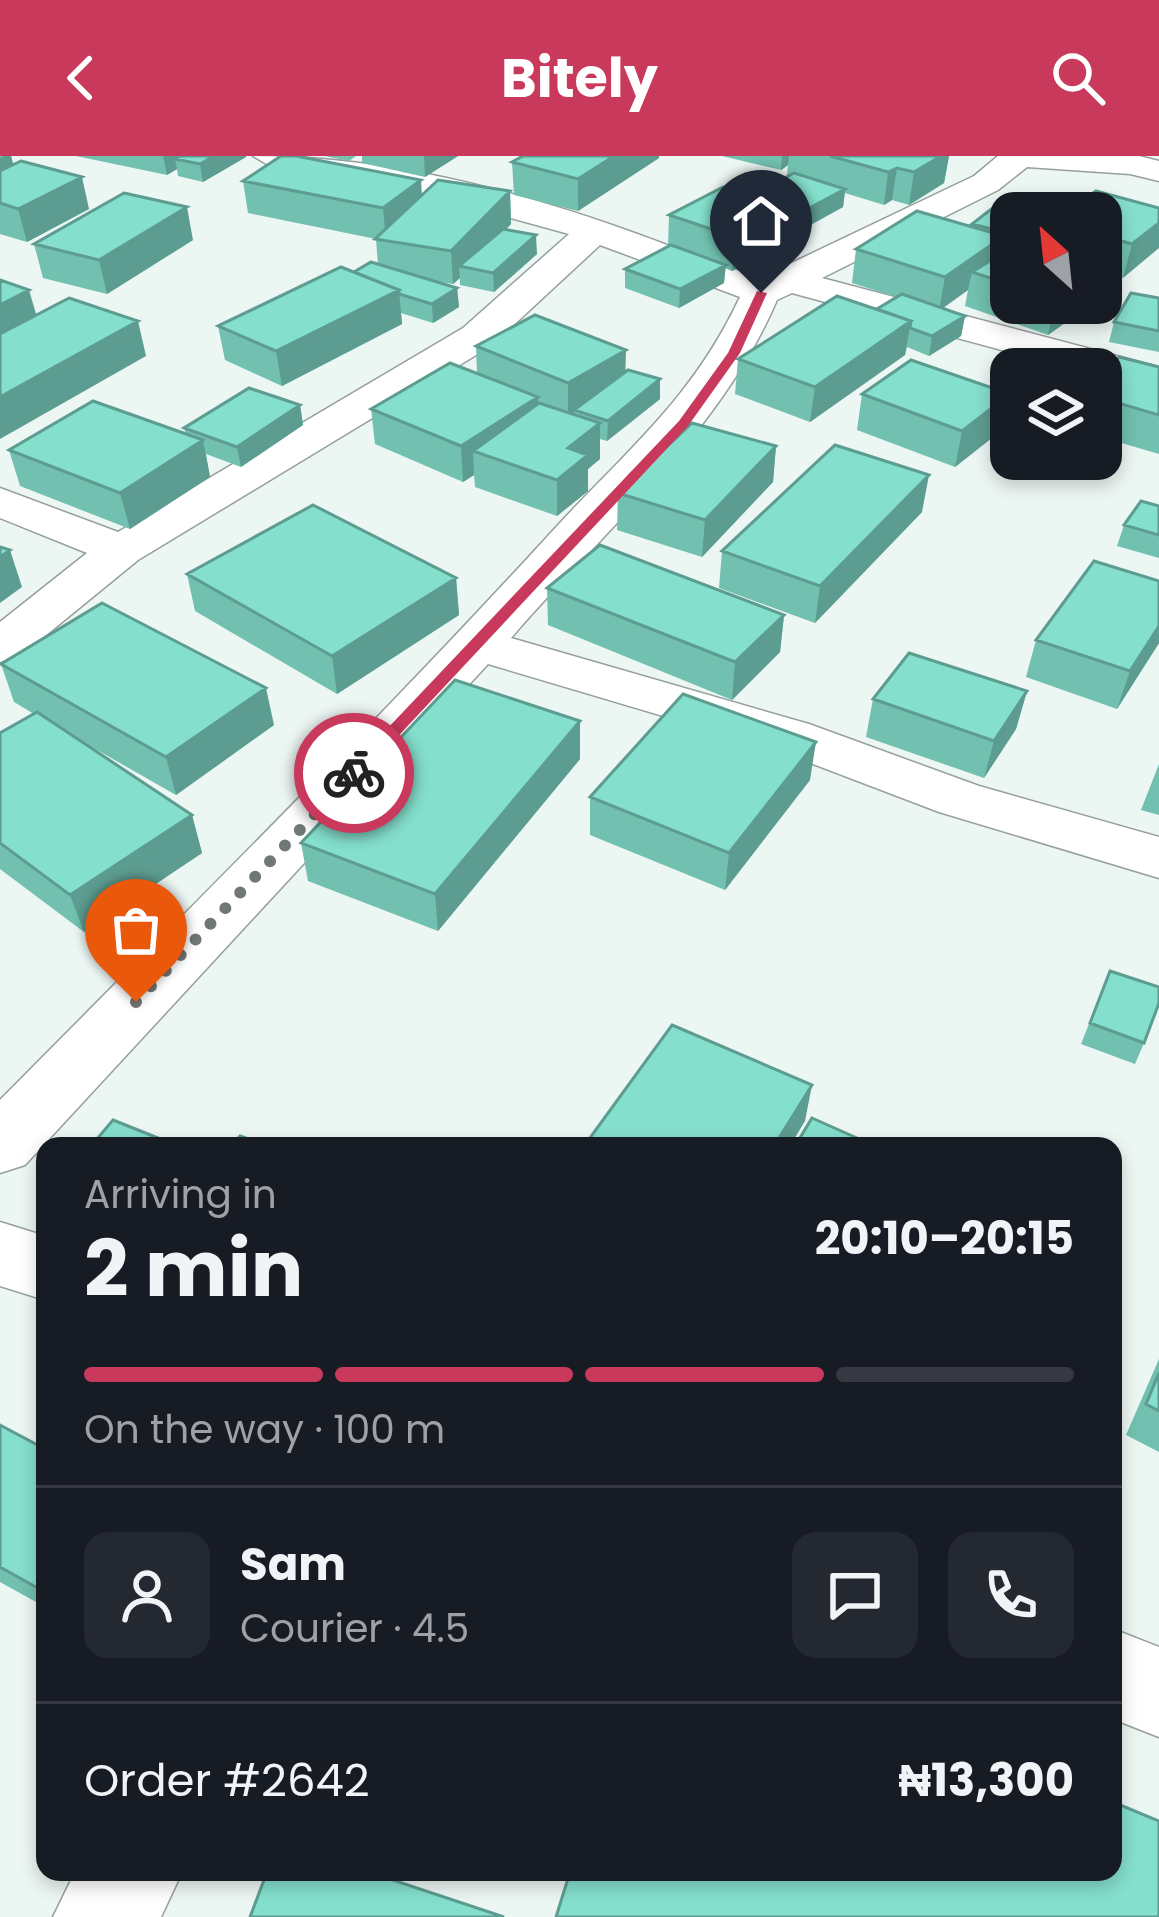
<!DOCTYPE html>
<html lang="en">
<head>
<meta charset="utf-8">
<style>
	:root { --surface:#171b24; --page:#242831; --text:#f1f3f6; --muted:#9ea1a6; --line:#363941; --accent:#c8395c }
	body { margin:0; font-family:Poppins,sans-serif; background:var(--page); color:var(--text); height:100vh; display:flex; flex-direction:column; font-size:45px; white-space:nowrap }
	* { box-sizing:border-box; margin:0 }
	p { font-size:39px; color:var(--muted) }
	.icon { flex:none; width:66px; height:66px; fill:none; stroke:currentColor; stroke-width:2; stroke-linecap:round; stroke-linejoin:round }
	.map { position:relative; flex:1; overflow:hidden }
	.panel { position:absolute; left:36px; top:981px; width:1086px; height:744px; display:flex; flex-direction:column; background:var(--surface); border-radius:24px; box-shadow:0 6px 18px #0003 }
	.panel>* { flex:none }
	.needle { width:78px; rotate:333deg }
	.buttons { position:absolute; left:990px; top:36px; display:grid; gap:24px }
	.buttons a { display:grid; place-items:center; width:132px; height:132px; border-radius:24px; background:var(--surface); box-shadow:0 6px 18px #0003; font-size:60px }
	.pin { position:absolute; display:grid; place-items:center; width:102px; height:102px; color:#fff; margin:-123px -51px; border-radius:50% 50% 50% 0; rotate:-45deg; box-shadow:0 0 12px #0007 }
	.pin .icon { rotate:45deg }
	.courier { position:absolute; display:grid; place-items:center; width:120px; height:120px; margin:-60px; border:9px solid #c8395c; border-radius:50%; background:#fff; color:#222; box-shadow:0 3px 15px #0007 }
	.head em { font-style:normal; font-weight:700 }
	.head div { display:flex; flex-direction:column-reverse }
	.head { display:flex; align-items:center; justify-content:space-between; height:204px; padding:0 48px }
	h1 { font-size:78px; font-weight:700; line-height:90px }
	.bar { display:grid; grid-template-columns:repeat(4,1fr); gap:18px 12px; align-content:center; height:144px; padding:0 48px }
	.bar i { height:15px; border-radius:9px; background:var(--line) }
	.bar .on { background:var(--accent) }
	.bar p { grid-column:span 4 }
	.line { display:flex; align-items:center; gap:30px; padding:0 48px; border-top:3px solid var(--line) }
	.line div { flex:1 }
	.round { display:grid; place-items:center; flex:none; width:126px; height:126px; border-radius:24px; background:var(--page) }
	header { display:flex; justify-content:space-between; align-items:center; height:156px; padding:0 48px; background:var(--accent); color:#fff; font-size:54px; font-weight:700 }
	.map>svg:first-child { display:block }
</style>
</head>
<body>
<header><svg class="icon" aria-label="back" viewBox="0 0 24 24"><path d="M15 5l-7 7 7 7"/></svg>Bitely<svg class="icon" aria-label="search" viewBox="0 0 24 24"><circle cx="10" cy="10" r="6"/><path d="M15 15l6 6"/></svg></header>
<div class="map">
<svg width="1159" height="1761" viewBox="0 0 1159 1761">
	<rect width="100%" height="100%" fill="#ecf6f3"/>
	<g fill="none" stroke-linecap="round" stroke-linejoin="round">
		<defs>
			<path id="minor" d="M 253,0 C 396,0 539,40 672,91 C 699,101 732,109 756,124 L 974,20 L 998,0 L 1139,0 L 1159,5 L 1159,25 L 1130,18 L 1027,11 L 998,34 L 822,122 L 1159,211 L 1159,237 L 1101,221 L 1101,213 L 1071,213 L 792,137 L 777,144 C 720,277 604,374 511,482 L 809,568 L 979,630 L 1159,681 L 1159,722 L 939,656 L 771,592 L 488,508 L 25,1009 L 0,1017 L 0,944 C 184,758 370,574 547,381 C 622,298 691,246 740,141 L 600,89 L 491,190 L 138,404 L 18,502 L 0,506 L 0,466 L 87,397 L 0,362 L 0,332 L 118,376 L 463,172 L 569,78 L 427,39 L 270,10 Z
				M 0,1066 L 45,1080 L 45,1144 L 0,1130 Z
				M 1113,1473 L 1159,1491 L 1159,1581 L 1113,1563 Z
				M 75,1716 L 182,1716 L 161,1761 L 53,1761 Z"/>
		</defs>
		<use href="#minor" stroke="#969f9d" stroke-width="3"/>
		<use href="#minor" fill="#fff" fill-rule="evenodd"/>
	</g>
	<path fill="#72c0b0" d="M 0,0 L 11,0 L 13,8 L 89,53 L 27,86 L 0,78 Z
		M 76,0 L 246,0 L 246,1 L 203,26 L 178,20 L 177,13 L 167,19 Z
		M 325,0 L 356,0 L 349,5 Z
		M 362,0 L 458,0 L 425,21 L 362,7 Z
		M 523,0 L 659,0 L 659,2 L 578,55 L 514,39 L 512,6 Z
		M 722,0 L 949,0 L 944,27 L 909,49 L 892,44 L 884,49 L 845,37 L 843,51 L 796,77 L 787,74 L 786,85 L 732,115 L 725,112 L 724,127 L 679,152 L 625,132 L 625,113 L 668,91 L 669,59 L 750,40 L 787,20 L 788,9 L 781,14 Z
		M 243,25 L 422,39 L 510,35 L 511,68 L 506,73 L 537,98 L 494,136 L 460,129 L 460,122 L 453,128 L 435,125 L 457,132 L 459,151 L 433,167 L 401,157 L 402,168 L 282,230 L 225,204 L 218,170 L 378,109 L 376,83 L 248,57 Z
		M 1007,41 L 1062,55 L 1062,57 L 1011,57 L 1011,147 L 1093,147 L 1048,179 L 965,150 L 968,134 L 942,152 L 965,160 L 961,180 L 929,200 L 907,191 L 905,199 L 810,266 L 735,238 L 738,203 L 837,140 L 877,153 L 896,141 L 852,127 L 856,93 L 917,55 L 972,71 L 972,68 Z
		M 1159,52 L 1123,122 L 1110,118 L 1105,139 L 1101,141 L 1101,57 Z
		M 193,84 L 107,138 L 43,122 L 34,88 Z
		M 1159,142 L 1159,196 L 1109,186 L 1114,166 Z
		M 476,190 L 626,215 L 660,223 L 660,243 L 607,285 L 600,283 L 600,303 L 588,313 L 588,335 L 557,360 L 475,331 L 474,319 L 463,326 L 375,288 L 371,253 L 477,218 Z
		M 1159,211 L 1159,298 L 1101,281 L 1101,220 Z
		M 862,238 L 1002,274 L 955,311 L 857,274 Z
		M 300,249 L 303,269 L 241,311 L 206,298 L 210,321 L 130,373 L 20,330 L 9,294 L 186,278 L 184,272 Z
		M 776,290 L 773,326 L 702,401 L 617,374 L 618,337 Z
		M 1159,350 L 1159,402 L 1117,390 L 1124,369 Z
		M 922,356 L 815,467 L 719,432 L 722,395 Z
		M 187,418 L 456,422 L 459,459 L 337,538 L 195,455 Z
		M 547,432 L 784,459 L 780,496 L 732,544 L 548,469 Z
		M 1036,484 L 1159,487 L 1117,553 L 1026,521 Z
		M 1,508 L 274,569 L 176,639 L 76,582 L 192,659 L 202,697 L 84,776 L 0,713 L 0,577 L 34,558 L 14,546 Z
		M 1027,535 L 1016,573 L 984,622 L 866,581 L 873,543 Z
		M 580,603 L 438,775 L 308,725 L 301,687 Z
		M 1159,608 L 1159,659 L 1141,654 Z
		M 810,624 L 725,734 L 590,679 L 590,641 Z
		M 1110,815 L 1144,887 L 1135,908 L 1081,888 Z
		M 1159,1203 L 1159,1296 L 1126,1279 Z
		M 0,1269 L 45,1293 L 45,1451 L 0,1426 Z"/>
	<path fill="#5d9c90" d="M 4,0 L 11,0 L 19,29 L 0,39 L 0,2 Z
		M 163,0 L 200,0 L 175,3 L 177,13 L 167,19 Z
		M 214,0 L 246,0 L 246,1 L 203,26 L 200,8 Z
		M 424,0 L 458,0 L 425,21 Z
		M 614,0 L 659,0 L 659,2 L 578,55 L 578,23 Z
		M 782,0 L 789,0 L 788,9 L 781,14 Z
		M 941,0 L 949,0 L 944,27 L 909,49 L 914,16 Z
		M 897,12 L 892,44 L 884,49 L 888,16 Z
		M 82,21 L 89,53 L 27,86 L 18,53 Z
		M 421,24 L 423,57 L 386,85 L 383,52 Z
		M 845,33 L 843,51 L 796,77 L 798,58 Z
		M 510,35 L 511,68 L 469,112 L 459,110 L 460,122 L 453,128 L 451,95 Z
		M 187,51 L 193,84 L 107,138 L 99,104 Z
		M 789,52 L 786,85 L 732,115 L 735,81 Z
		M 1159,67 L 1159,92 L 1123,122 L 1132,88 Z
		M 536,79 L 537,98 L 494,136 L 493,117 Z
		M 1004,80 L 997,114 L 972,116 L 968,134 L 939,155 L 945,121 Z
		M 1114,105 L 1105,139 L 1101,141 L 1101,113 Z
		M 726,109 L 724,127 L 679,152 L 680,133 Z
		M 457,132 L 459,151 L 433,167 L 432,148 Z
		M 29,134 L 39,168 L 0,189 L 0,149 Z
		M 399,134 L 402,168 L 282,230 L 276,195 Z
		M 1055,147 L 1093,147 L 1048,179 Z
		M 965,160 L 961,180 L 929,200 L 932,180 Z
		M 138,165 L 146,200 L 0,283 L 0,241 Z
		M 911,165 L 905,199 L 810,266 L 815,231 Z
		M 626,194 L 625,230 L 574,254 L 574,259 L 568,263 L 568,227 Z
		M 660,223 L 660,243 L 607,285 L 608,265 Z
		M 1010,238 L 1002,274 L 955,311 L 962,275 Z
		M 538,241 L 539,277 L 473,295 L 474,319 L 463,326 L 461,290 Z
		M 300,249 L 303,269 L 241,311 L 237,291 Z
		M 600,267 L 600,303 L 588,313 L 588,335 L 557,360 L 557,324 L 568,292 Z
		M 203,284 L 210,321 L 130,373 L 120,337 Z
		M 776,290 L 773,326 L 702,401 L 705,364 Z
		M 929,319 L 922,356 L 815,467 L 820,430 Z
		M 10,394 L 22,431 L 0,447 L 0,401 Z
		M 456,422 L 459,459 L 337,538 L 332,500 Z
		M 784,459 L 780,496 L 732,544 L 735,506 Z
		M 1159,470 L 1159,487 L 1117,553 L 1130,515 Z
		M 266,532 L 274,569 L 176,639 L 166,601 Z
		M 1027,535 L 1016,573 L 984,622 L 994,585 Z
		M 580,565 L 580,603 L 438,775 L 435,738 Z
		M 816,586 L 810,624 L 725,734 L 729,697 Z
		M 192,659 L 202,697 L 84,776 L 70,739 Z
		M 812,929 L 805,965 L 790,990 L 774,990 Z"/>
	<path fill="#85dfcd" stroke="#5d9c90" stroke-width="3" d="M 180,0 L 214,0 L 200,8 L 175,3 Z
		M 281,0 L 296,0 L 421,24 L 383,52 L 243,25 Z
		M 523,0 L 614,0 L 578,23 L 512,6 Z
		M 830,0 L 941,0 L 914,16 L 897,12 L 888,16 Z
		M 21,5 L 82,21 L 18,53 L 0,47 L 0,15 Z
		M 794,17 L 845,33 L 798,58 L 789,55 L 789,52 L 750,40 Z
		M 438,24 L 510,35 L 451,95 L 375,83 Z
		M 723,31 L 789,52 L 735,81 L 669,59 Z
		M 1096,35 L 1159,52 L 1159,67 L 1132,88 L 1101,79 L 1101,57 L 1065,57 Z
		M 124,37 L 187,51 L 99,104 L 34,88 Z
		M 1007,41 L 1062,55 L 1060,57 L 1011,57 L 1011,78 L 972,68 Z
		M 917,55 L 1004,80 L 945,121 L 856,93 Z
		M 503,73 L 536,79 L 493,117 L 459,110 Z
		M 671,89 L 726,109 L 680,133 L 625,113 Z
		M 1011,92 L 1011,129 L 972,116 Z
		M 1101,101 L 1114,105 L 1101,113 Z
		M 371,106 L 457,132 L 432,148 L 399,138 L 399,134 L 354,116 Z
		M 341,111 L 399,134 L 276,195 L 218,170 Z
		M 0,124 L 29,134 L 0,149 Z
		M 1131,137 L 1159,142 L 1159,175 L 1114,166 Z
		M 902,138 L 965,160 L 932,180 L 910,172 L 911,165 L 877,153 Z
		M 837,140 L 911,165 L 815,231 L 738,203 Z
		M 69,142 L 138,165 L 0,241 L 0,178 Z
		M 535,159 L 626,194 L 568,227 L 476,190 Z
		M 1119,201 L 1159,211 L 1159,259 L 1101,242 L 1101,220 Z
		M 911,204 L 1010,238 L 962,275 L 862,238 Z
		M 450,207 L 538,241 L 461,290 L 371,253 Z
		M 628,214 L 660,223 L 608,265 L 574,254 Z
		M 249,232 L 300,249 L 237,291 L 184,272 Z
		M 93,245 L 203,284 L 120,337 L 9,294 Z
		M 539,247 L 600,267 L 568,292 L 588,299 L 557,324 L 473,295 Z
		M 692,267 L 776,290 L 705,364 L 618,337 Z
		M 835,289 L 929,319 L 820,430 L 722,395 Z
		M 1141,345 L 1159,350 L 1159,379 L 1124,369 Z
		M 313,349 L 456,422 L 332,500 L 187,418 Z
		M 600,389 L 784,459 L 735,506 L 547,432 Z
		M 0,391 L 10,394 L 0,401 Z
		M 1094,405 L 1159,425 L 1159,470 L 1130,515 L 1036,484 Z
		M 102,447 L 266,532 L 166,601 L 1,508 Z
		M 909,497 L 1027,535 L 994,585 L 873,543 Z
		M 455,524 L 580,565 L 435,738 L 301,687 Z
		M 683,538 L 816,586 L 729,697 L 590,641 Z
		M 37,556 L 192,659 L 70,739 L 0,687 L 0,577 Z
		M 1110,815 L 1159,831 L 1159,847 L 1144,887 L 1090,867 Z
		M 672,869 L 812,929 L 774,990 L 584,990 Z
		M 812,962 L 859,983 L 856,990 L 795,990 Z
		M 113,964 L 178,990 L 91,990 Z
		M 240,980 L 268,990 L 232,990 Z
		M 1159,1217 L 1159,1255 L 1146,1248 Z
		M 0,1269 L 45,1293 L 45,1436 L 0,1411 Z
		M 1113,1646 L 1159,1665 L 1159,1761 L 556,1761 L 570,1716 L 1113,1716 Z
		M 267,1716 L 369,1716 L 504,1761 L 250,1761 Z"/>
	<path fill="#c8395c" d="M 757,135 L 767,137 L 740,197 L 688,270 L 360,621 L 348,621 L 348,614 L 679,265 L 728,197 Z"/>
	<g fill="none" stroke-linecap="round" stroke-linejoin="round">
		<path stroke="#717776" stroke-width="12" stroke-dasharray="0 21.6" d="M 136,846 L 354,617"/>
	</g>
</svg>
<div class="buttons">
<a><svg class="needle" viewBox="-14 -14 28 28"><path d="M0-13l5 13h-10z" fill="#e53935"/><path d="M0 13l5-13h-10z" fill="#9ea1a6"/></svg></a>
<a><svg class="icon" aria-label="layers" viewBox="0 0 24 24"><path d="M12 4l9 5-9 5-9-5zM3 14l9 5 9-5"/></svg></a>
</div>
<div class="pin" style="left:136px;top:846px;background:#ea580c"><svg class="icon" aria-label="bag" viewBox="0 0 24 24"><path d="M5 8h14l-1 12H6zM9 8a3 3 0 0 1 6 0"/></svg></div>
<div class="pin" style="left:761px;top:137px;background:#1f2937"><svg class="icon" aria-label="home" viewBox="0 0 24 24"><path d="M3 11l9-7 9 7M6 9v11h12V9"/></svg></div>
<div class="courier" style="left:354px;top:617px"><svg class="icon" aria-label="bike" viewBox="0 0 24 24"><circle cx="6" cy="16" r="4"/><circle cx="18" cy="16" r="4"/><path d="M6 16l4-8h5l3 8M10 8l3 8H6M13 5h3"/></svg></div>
<section class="panel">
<div class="head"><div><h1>2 min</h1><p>Arriving in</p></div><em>20:10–20:15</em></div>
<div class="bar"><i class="on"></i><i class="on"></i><i class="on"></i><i></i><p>On the way · 100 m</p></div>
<div class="line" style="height:216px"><a class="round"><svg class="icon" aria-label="person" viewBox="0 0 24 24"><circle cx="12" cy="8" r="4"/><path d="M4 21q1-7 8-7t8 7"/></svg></a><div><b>Sam</b><p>Courier · 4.5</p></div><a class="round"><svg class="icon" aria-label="chat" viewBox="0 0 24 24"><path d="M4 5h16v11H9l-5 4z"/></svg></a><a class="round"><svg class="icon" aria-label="phone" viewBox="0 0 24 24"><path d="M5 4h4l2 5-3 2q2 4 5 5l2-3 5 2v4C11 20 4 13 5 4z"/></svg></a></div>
<div class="line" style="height:156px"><div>Order #2642</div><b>₦13,300</b></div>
</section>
</div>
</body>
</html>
